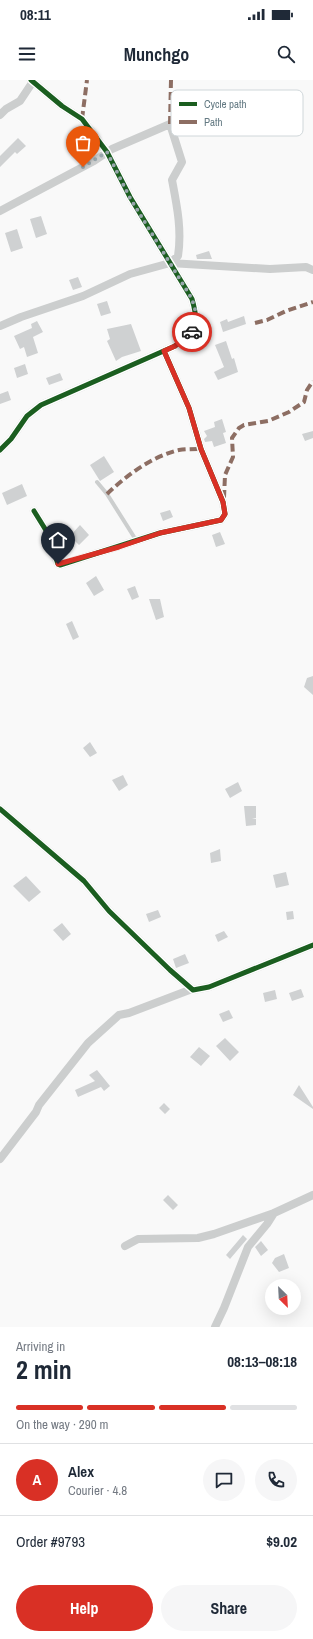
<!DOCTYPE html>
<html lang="en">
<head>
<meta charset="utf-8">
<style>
	:root { --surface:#fff; --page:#f6f6f7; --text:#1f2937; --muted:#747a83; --line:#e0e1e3; --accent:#d93025 }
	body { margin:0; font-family:"Archivo Narrow",sans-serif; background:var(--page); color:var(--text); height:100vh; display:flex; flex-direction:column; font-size:15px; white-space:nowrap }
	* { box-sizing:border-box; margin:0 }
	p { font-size:13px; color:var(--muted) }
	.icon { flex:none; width:22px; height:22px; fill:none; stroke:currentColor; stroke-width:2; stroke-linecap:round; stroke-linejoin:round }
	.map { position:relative; height:1247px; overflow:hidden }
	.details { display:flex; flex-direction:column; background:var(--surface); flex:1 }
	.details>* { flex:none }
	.needle { width:26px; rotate:156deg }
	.fabs { position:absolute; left:265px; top:1199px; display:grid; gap:8px }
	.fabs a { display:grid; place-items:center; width:36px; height:36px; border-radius:50%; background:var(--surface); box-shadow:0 4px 16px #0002; font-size:20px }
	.pin { position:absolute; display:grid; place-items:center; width:34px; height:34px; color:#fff; margin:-41px -17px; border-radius:50% 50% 50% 0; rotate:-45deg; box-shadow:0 0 4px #0007 }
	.pin .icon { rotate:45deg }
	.courier { position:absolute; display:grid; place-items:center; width:40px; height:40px; margin:-20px; border:3px solid #d93025; border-radius:50%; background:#fff; color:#222; box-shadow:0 1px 5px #0007 }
	.head em { font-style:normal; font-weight:700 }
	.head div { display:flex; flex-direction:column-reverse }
	.head { display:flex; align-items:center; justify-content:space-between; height:68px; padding:0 16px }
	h1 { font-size:26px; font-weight:700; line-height:30px }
	.bar { display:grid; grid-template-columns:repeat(4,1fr); gap:6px 4px; align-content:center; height:48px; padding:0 16px }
	.bar i { height:5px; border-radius:3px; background:var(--line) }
	.bar .selected { background:var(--accent) }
	.bar p { grid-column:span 4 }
	.line { display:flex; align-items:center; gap:10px; padding:0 16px; border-top:1px solid var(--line) }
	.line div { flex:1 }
	.round { display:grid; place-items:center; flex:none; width:42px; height:42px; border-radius:21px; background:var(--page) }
	.cta { display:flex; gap:8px; margin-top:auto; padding:8px 16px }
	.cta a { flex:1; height:46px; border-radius:24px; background:var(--accent); color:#fff; font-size:16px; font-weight:700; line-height:46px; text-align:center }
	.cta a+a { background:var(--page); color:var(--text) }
	.status { display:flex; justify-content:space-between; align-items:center; height:28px; padding:0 20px; background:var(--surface); direction:ltr }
	.status svg { height:11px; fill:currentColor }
	header { display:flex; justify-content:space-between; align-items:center; height:52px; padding:0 16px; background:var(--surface); font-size:18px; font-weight:700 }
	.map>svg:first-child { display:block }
</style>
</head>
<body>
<div class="status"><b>08:11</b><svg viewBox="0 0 49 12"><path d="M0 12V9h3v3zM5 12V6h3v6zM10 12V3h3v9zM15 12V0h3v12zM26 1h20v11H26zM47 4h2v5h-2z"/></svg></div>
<header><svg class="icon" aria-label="menu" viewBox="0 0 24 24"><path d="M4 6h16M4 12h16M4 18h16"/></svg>Munchgo<svg class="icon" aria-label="search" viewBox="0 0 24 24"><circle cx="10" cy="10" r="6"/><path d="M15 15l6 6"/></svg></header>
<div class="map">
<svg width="313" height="1247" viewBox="0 0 313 1247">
	<rect width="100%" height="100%" fill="#f9f9f9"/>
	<path fill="#cfd1d2" d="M 18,58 L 26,66 L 17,74 L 15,72 L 0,87 L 0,76 Z
		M 41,136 L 47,154 L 36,158 L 30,139 Z
		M 17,149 L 23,168 L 11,172 L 5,153 Z
		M 209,171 L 212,179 L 197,179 L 196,175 Z
		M 78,197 L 82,207 L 73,210 L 69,200 Z
		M 107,221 L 111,233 L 101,236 L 97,224 Z
		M 244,236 L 246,244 L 223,252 L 220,242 L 227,239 L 228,242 Z
		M 37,241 L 43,252 L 33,257 L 38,273 L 27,277 L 24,267 L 20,269 L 14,256 L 32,248 L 31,244 Z
		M 131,244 L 141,271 L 122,277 L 116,281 L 107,261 L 110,259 L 107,249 Z
		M 226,261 L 232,279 L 234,278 L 238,292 L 218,300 L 214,292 L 224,287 L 215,265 Z
		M 25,284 L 28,294 L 17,298 L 14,288 Z
		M 60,293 L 63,300 L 49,305 L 46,298 Z
		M 8,311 L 11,320 L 0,324 L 0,314 Z
		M 222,339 L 226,352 L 223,353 L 226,363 L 214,367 L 212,361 L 205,362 L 204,359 L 207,356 L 204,351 L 215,347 L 214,342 Z
		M 313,351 L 313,358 L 305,361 L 302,354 Z
		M 104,376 L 114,392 L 100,401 L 90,385 Z
		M 22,404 L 27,416 L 7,425 L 2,413 Z
		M 170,430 L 173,437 L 163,441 L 160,433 Z
		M 80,445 L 89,455 L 79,465 L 70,456 Z
		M 220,452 L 225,464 L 216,467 L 212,455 Z
		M 96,496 L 104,510 L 94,516 L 86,503 Z
		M 135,506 L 139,517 L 132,520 L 127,509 Z
		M 149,519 L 160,519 L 164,537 L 156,540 Z
		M 72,541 L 79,557 L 73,560 L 66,544 Z
		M 313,596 L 313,615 L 304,607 L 307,598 Z
		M 90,662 L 97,673 L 90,677 L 83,668 Z
		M 123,695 L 128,705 L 119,711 L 112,700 Z
		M 238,702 L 242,711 L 230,718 L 225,709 Z
		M 244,726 L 256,726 L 256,738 L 252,739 L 256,739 L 256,745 L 246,746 Z
		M 220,769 L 221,781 L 211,783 L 210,773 Z
		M 286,792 L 289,805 L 276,808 L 273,795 Z
		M 26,796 L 41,812 L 29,822 L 13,806 Z
		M 158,830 L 161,837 L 149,842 L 146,834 Z
		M 293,831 L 294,839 L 287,840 L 286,832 Z
		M 62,843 L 71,854 L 63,861 L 53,850 Z
		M 224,851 L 228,857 L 218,862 L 215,855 Z
		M 185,874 L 189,883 L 176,888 L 173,879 Z
		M 301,909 L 304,917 L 292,921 L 289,913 Z
		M 275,910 L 277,919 L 265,922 L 263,913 Z
		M 229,930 L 233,938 L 223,942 L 219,934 Z
		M 225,958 L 239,972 L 230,981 L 216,966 Z
		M 199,967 L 210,976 L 201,986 L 190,977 Z
		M 97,990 L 110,1006 L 104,1011 L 101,1007 L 78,1017 L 75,1010 L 95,1001 L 89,995 Z
		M 299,1005 L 313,1027 L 313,1029 L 293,1015 Z
		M 164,1023 L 170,1029 L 165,1034 L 159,1028 Z
		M 168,1115 L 178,1125 L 173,1130 L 163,1120 Z
		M 243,1155 L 247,1159 L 230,1179 L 226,1175 Z
		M 261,1161 L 268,1170 L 261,1176 L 255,1167 Z
		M 284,1174 L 289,1188 L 279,1192 L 272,1183 L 275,1178 Z"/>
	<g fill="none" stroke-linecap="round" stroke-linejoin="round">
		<path stroke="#cccece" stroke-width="4" d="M 97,402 L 107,414 L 136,460"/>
		<path stroke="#cccece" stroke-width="8" d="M 0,35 L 6,29 L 20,21 L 34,0
			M 0,131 L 94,81 L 112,69 L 170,44 L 182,82 L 172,100 C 177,126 182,150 178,176 L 170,183 L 130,194 L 83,216 L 21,237 L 0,246
			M 170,183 L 270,189 L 306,187 L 313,190
			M 0,370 L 11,359 L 27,336 L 41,325 L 175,266 C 196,249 200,247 192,219 L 130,117 L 107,72 L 82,39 L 62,26 L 31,0
			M 34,431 L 47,452 L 58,484 L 60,485 L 160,453 L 221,440 L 225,434 L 223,422 L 201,369 L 189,328 L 164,271
			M 0,729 L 84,801 L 109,831 L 170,890 L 193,910 L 209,907 L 313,865
			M 0,1079 L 36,1032 L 39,1025 L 88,963 L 119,935 L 129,933 L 192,909
			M 125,1166 L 138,1159 L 198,1158 L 214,1154 L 274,1133 L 313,1115
			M 215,1247 L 224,1228 L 248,1167 L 267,1144 L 274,1133"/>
		<path stroke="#8d6e63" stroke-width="4" stroke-dasharray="8 4" stroke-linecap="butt" d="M 82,39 L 87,0
			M 170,44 L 171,0
			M 255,243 L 267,240 L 286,231 L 313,222
			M 107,414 C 127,395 151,377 179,370 C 186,369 194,369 201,369
			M 224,418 L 225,395 L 233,377 L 232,358 L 239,348 L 244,345 L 268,341 L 289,332 L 304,322 L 307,310 L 313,301"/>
		<defs>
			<path id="cycleway" d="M 0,370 L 11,359 L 27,336 L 41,325 L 175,266 C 196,249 200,247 192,219 L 130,117 L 107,72 L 82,39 L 62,26 L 31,0
				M 34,431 L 47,452 L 58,484 L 60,485 L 160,453 L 221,440 L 225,434 L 223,422 L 201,369 L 189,328 L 164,271
				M 0,729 L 84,801 L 109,831 L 170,890 L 193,910 L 209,907 L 313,865"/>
		</defs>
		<use href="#cycleway" stroke="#fff" stroke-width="8"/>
		<use href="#cycleway" stroke="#1b5e20" stroke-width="5"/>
	</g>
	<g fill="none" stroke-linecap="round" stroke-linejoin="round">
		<path stroke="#98a6ac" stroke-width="4" stroke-dasharray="0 7.2" d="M 83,87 L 107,72 L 130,118 L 192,219 L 197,236 L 192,252"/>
		<path stroke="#d93025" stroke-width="5" d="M 58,484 L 119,467 L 160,453 L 221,440 L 225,434 L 223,422 L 201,369 L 189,328 L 164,271 L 175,266 L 192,252"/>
	</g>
	<rect x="171" y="10" width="132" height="46" rx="6" fill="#fff" stroke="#d0d7da" stroke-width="1"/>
	<rect x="179" y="22" width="18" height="4" fill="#1b5e20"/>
	<rect x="179" y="40" width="18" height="4" fill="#8d6e63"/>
	<g font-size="11" fill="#647a83">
		<text x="204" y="28">Cycle path</text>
		<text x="204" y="46">Path</text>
	</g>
</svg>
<div class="fabs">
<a><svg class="needle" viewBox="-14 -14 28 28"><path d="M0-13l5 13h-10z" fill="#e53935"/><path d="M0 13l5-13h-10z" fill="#747a83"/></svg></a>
</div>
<div class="pin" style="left:83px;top:87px;background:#ea580c"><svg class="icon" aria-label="bag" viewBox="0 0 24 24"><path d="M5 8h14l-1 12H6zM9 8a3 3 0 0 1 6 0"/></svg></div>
<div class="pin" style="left:58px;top:484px;background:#1f2937"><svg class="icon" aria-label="home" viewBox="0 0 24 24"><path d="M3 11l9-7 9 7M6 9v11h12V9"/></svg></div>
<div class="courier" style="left:192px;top:252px"><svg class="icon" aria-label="car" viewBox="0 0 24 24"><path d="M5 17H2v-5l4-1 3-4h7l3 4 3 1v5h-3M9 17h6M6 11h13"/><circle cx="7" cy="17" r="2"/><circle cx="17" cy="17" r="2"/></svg></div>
</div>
<section class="details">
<div class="head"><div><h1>2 min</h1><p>Arriving in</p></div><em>08:13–08:18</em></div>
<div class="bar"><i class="selected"></i><i class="selected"></i><i class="selected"></i><i></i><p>On the way · 290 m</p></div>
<div class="line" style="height:72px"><b class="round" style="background:var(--accent);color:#fff">A</b><div><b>Alex</b><p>Courier · 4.8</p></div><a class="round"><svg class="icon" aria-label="chat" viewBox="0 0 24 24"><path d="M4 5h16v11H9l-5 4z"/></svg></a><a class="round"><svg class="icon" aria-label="phone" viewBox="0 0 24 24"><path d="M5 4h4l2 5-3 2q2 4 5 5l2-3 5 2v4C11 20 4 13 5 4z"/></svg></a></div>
<div class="line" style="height:52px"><div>Order #9793</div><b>$9.02</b></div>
<div class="cta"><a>Help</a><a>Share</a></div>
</section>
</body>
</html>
